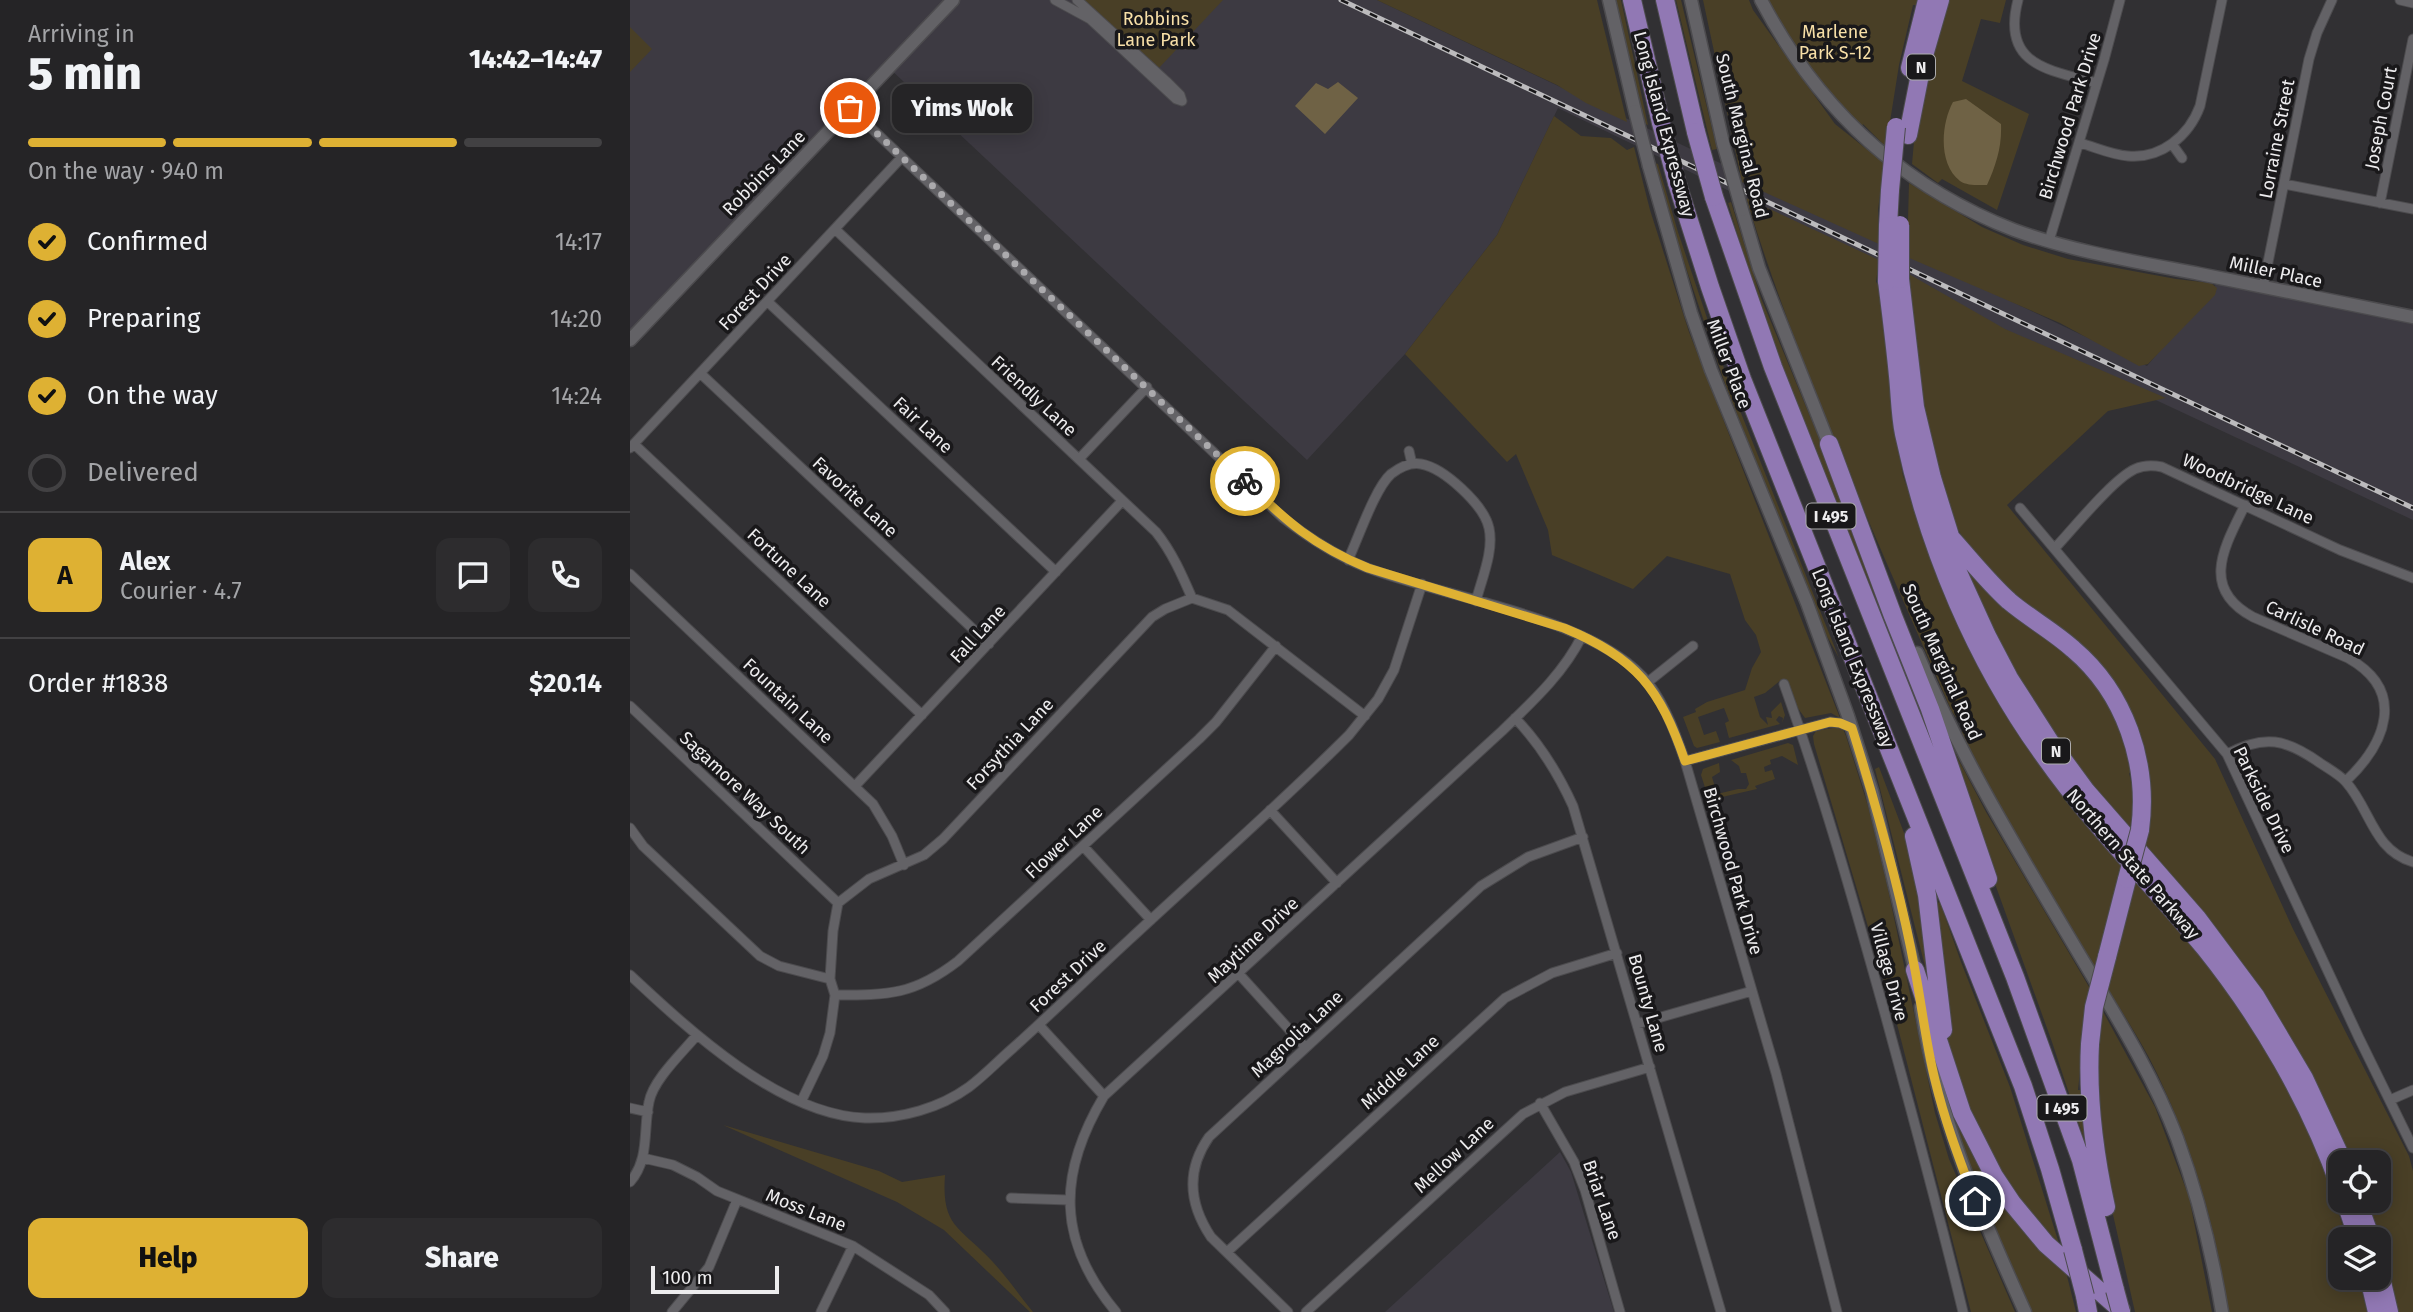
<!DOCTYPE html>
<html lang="en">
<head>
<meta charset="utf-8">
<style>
	:root { --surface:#252426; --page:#2d2c2e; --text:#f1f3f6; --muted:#a3a4a7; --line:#424143; --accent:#deb133 }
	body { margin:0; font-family:"Fira Sans",sans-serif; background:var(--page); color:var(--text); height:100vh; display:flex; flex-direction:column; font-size:26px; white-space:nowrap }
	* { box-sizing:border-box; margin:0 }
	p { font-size:23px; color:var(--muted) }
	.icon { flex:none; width:38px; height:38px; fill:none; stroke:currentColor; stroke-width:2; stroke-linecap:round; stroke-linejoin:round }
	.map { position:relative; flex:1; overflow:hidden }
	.sheet { display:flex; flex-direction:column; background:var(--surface); width:630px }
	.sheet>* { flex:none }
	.buttons { position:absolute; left:1698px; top:1150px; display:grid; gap:14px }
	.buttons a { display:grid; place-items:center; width:63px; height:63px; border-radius:14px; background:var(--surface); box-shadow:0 4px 18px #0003,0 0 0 2px var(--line); font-size:35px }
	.scale { position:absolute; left:21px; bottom:18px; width:128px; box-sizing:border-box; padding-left:7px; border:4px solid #edecee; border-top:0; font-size:19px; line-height:24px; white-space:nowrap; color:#edecee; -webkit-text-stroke:5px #19181a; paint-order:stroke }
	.pin { position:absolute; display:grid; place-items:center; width:60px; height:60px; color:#fff; margin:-30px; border:4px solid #fff; border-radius:50%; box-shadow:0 2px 7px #0007 }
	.courier { position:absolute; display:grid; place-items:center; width:70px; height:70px; margin:-35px; border:5px solid #deb133; border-radius:50%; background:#fff; color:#222; box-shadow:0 2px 9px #0007 }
	.bubble { position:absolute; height:49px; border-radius:14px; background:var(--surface); box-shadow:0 4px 18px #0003,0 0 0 2px var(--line); font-size:23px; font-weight:800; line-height:49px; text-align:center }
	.overview em { font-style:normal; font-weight:800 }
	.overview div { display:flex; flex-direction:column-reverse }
	.overview { display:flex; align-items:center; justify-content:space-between; height:119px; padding:0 28px }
	h1 { font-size:46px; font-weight:800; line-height:52px }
	.bar { display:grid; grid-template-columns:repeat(4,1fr); gap:10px 7px; align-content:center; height:84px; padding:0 28px }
	.bar i { height:9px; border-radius:5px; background:var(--line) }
	.bar .on { background:var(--accent) }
	.bar p { grid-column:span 4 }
	.line { display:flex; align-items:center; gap:18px; padding:0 28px; border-top:2px solid var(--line) }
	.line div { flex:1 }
	.round { display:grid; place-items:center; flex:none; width:74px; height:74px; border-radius:14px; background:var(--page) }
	ol { padding:0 28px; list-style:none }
	li { display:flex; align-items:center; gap:21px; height:77px }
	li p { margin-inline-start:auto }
	li .icon { padding:7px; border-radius:50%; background:var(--accent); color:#111; stroke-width:4 }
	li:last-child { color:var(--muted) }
	li i { width:38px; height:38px; border:4px solid var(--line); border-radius:50% }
	.cta { display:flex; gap:14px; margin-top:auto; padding:14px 28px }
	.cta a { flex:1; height:80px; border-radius:14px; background:var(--accent); color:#111; font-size:28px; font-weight:800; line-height:80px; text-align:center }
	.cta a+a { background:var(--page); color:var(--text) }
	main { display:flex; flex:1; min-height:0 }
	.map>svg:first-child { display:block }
</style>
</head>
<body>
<main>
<section class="sheet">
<div class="overview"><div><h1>5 min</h1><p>Arriving in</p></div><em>14:42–14:47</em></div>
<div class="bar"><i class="on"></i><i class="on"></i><i class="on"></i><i></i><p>On the way · 940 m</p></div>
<ol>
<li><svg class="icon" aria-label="check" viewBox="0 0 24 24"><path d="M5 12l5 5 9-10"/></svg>Confirmed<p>14:17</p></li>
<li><svg class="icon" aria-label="check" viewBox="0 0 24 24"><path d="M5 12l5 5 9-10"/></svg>Preparing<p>14:20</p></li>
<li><svg class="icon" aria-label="check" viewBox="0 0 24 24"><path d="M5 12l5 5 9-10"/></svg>On the way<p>14:24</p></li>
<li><i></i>Delivered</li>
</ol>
<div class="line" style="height:126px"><b class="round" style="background:var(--accent);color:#111">A</b><div><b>Alex</b><p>Courier · 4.7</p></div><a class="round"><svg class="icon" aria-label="chat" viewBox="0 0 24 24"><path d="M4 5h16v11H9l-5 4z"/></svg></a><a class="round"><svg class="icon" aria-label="phone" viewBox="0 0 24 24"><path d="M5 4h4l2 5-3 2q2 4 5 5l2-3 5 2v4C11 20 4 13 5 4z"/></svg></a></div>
<div class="line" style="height:91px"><div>Order #1838</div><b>$20.14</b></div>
<div class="cta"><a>Help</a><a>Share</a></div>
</section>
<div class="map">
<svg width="1783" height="1312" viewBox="0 0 1783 1312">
	<rect width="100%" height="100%" fill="#313033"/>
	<path fill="#3d3a42" d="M 0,0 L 747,0 L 1517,366 L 1587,283 L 1783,322 L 1783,520 L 1365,325 L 1283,282 L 1208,249 L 1120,201 L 928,108 L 867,235 L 775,354 L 677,460 L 258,67 L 0,340 Z
		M 930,1152 L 941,1172 L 984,1312 L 755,1312 Z"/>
	<path fill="#493f26" d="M 452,0 L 593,0 L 528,69 Z
		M 747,0 L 967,0 L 997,122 L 956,103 L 927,85 Z
		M 985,0 L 991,0 L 1018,125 L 1013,123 Z
		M 1046,0 L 1051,0 L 1087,149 L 1082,150 Z
		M 1073,0 L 1119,0 L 1123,10 L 1205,124 L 1254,163 L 1248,210 L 1249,244 L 1112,182 Z
		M 1131,0 L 1288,0 L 1287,5 L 1283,5 L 1269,65 L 1256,147 L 1233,124 L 1230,134 L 1200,102 Z
		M 1315,0 L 1376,0 L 1370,23 L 1351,19 L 1332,81 L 1399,114 L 1367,210 L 1312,179 L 1308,183 L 1282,164 L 1286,119 Z
		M 0,27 L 22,49 L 0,72 Z
		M 924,116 L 951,136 L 981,138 L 997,150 L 1004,147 L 1020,210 L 1059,332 L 1210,718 L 1201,713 L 1175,718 L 1159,696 L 1152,679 L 1135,693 L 1124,697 L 1130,717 L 1138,725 L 1136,717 L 1142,718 L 1141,712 L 1151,702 L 1155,715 L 1152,723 L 1153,718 L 1149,716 L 1146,720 L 1150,724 L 1099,738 L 1095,723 L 1099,721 L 1094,708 L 1068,717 L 1074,735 L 1086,731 L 1090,742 L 1067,748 L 1064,746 L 1053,717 L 1066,712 L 1065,709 L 1077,702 L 1115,690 L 1122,668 L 1131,652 L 1126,635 L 1115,620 L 1100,574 L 1037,556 L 1003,589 L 922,555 L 918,530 L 886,454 L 877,462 L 775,354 L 867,235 Z
		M 1025,163 L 1028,164 L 1048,232 L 1099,383 L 1209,658 L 1194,631 L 1095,384 L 1044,232 Z
		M 1279,183 L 1352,227 L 1393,245 L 1438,259 L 1546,279 L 1581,283 L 1587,288 L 1585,295 L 1518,364 L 1509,366 L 1430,323 L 1277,257 Z
		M 1116,198 L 1249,260 L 1246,282 L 1252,289 L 1261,407 L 1273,476 L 1305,566 L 1492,862 L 1492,868 L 1467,974 L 1360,791 L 1331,733 L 1335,729 L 1322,712 C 1248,543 1171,374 1116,198 Z
		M 1101,202 L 1131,298 L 1218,508 L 1293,709 L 1294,721 L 1153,368 L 1127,299 L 1098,203 Z
		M 1277,273 L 1375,329 L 1536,398 L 1478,411 L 1377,505 L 1585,759 L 1663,929 L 1779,1156 L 1783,1171 L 1783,1312 L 1765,1312 L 1748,1239 L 1734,1201 L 1748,1200 L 1748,1162 L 1721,1162 L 1513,852 L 1517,819 L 1485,690 L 1377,594 L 1344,558 L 1324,522 L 1304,461 L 1289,399 Z
		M 1332,559 L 1438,651 L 1487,714 L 1504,772 L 1499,773 L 1505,799 L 1499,836 L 1414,726 L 1347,601 Z
		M 1208,727 L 1213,729 L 1216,736 L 1238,806 L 1258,889 L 1305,1113 L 1319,1159 L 1385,1312 L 1341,1312 L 1268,1028 L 1184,744 L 1183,736 L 1186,731 Z
		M 1158,743 L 1163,745 L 1168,765 L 1152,756 L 1140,760 L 1141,764 L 1134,767 L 1135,772 L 1142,770 L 1145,779 L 1125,786 L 1127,789 L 1079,800 L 1071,775 L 1073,769 L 1089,763 L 1090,772 L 1082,777 L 1087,794 L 1108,789 L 1116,789 L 1119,784 L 1116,773 L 1111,773 L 1109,766 L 1101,760 Z
		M 1323,749 L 1356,812 L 1462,992 L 1454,1034 L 1448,1090 L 1451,1090 L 1454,1139 L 1422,1042 L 1364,881 Z
		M 1249,767 L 1282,854 L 1293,921 L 1300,986 L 1245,769 Z
		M 1504,875 L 1587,977 L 1653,1077 L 1696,1174 L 1717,1239 L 1710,1239 L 1710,1278 L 1729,1278 L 1737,1312 L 1598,1312 C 1587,1233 1565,1154 1531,1082 C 1516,1048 1494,1016 1475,984 Z
		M 1305,901 L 1310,903 L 1312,908 L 1331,962 L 1380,1087 L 1431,1250 L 1398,1218 L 1346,1136 L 1318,1046 Z
		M 1470,1006 L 1525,1107 L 1559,1197 L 1582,1312 L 1505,1312 L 1472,1166 L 1464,1107 Z
		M 1311,1078 L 1408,1244 L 1406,1248 L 1435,1268 L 1446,1312 L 1402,1312 L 1330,1147 Z
		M 93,1125 L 249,1171 L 272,1182 L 315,1175 C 311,1228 331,1227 362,1261 C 377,1277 389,1295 403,1312 L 400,1312 L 314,1230 L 267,1202 Z"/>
	<path fill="#6f6245" d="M 708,82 L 728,98 L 695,134 L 665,106 L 686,83 L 698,89 Z
		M 1336,99 L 1371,124 C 1372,147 1366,165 1357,185 C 1349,185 1337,186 1330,181 C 1308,164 1311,124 1323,102 Z"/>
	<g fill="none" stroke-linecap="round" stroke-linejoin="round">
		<defs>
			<path id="minor" d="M 425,0 L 460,19 L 546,99 L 552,101
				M 447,0 L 536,81 L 550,95 L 552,101
				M 1388,0 C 1371,65 1418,70 1467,83
				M 1770,0 L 1783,3
				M 220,108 L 653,518 C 679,538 705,555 735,567 C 813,598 968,617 1019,684 C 1036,707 1046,735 1055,761 L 1146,1073 L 1207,1312
				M 1450,143 C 1465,147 1482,155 1498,156 C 1531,159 1559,136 1570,106 L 1592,0
				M 1542,144 L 1552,158
				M 1654,184 L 1783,209
				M 1750,203 L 1783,39
				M 206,230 L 526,532 C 542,552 552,575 562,598
				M 1419,241 L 1474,60 L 1490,0
				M 1633,287 L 1679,59 L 1687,33 L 1702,0
				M 138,302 L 426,572
				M 70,373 L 359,644
				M 4,444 L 292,715
				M 0,448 L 272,157
				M 779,451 L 782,464
				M 449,459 L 517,387
				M 1615,505 C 1595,546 1569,588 1623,617 L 1718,658 C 1777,691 1756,743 1716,781
				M 1390,508 L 1597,754 L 1729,1038 L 1783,1148
				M 1425,548 C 1443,529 1483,479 1505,469 C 1514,465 1522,465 1532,467 L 1710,550 L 1783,578
				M 718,560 C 728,539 745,488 761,474 C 769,468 780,462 791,464 C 814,468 854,505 859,528 C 864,551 852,578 846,601
				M 0,574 L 243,804 L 262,836 L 274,865
				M 1018,682 L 1063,646
				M 1154,684 C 1193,793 1224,903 1255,1014 C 1282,1113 1309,1212 1333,1312
				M 0,706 L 208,903
				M 885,718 C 911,745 928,773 943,806 L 1091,1312
				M 1597,754 C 1635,734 1656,739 1690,763 C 1699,769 1710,775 1716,782 C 1741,810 1743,850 1783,862
				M 1055,761 L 1200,722 L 1210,723 L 1222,728
				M 225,786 L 492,501
				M 640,810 L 707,883
				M 0,828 L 13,846 L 130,956 L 149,966 L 200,979
				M 453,846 L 521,920
				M 609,974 L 675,1047
				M 0,975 C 59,1030 150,1115 235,1118 C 271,1119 310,1108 339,1087 C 355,1075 368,1061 383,1048 C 422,1013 460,976 499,940 C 572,872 648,806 719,735 L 748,699 L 764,670 L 792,584
				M 205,995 C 259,995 284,995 328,961 L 569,739 L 586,722 L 646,646
				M 1007,1024 L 1122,991
				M 409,1025 L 474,1096
				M 1760,1100 L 1783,1090
				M 171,1102 L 193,1056 L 200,1033 L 205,995 L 200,979 L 203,931 L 208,903 L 239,879 L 294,855 L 313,839 L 522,617 L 535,609 L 562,598 L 598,610 L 735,716
				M 910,1103 L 944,1162 L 955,1190 L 990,1312
				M 0,1108 L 18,1112
				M 13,1158 L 43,1165 L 67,1177 L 87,1191 L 223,1246 L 299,1295 L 315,1312
				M 0,1182 C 20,1159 13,1130 19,1102 C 23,1080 52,1053 67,1035
				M 381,1198 L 439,1200
				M 597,1252 L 875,998 L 922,973 L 987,953
				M 42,1312 L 79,1267 L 107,1200
				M 191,1312 L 223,1246
				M 486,1312 C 426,1240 428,1173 474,1096 L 872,731 C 902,702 933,674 952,636
				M 658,1312 L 581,1237 C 559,1204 556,1170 579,1137 L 851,886 L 898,857 L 953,837
				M 676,1312 L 893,1114 L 935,1092 L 1020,1067"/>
			<path id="tertiary" d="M 1131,0 C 1187,107 1271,186 1384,230 C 1444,252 1508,262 1570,274 C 1641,288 1712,303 1783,317
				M 0,340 L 323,0"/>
			<path id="secondary" d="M 979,0 L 1005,111
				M 1061,0 L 1093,143
				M 1019,166 L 1061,313 L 1081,370 L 1177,603 L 1218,716 L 1242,791 L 1287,978
				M 1112,210 L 1129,268 L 1201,449
				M 1287,653 C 1330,756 1388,851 1445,947 C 1481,1008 1521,1070 1547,1138 C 1568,1195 1582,1252 1592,1312
				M 1291,1007 C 1308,1118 1349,1210 1395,1312"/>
			<path id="motorway" d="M 1002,0 L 1031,123
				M 1035,0 L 1066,132
				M 1280,68 L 1297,0
				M 1278,135 L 1293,59 L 1310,0
				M 1047,183 L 1080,287 L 1112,379 L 1393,1086 L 1420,1169 L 1443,1250
				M 1084,197 L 1143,367 L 1385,977 L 1451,1160 L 1485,1290
				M 1258,226 L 1260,190
				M 1270,279 L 1285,407 L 1302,478 L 1320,536 L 1326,568 L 1357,636 L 1379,678 L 1420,742 L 1456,791 L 1567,918 L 1626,997 L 1674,1078 L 1713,1162
				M 1257,281 C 1261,313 1265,344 1268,376 C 1270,395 1270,415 1274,434 C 1298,548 1346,662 1415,757 C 1463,825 1522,884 1575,948 C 1631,1018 1680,1102 1710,1187
				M 1199,444 L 1263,616 L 1300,709 L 1358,879
				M 1321,538 C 1340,559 1358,582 1379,601 C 1399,618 1423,631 1443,649 C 1495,693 1519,763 1510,830
				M 1284,836 L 1297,895 L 1313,1030
				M 1477,957 L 1497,879
				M 1285,970 L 1332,1113 L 1364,1176 L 1382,1203 L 1416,1244 L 1491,1310
				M 1460,1044 C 1457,1100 1464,1152 1476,1207
				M 1715,1200 L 1728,1239
				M 1727,1200 L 1741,1239
				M 1748,1265 L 1759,1312
				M 1739,1278 L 1747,1312
				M 1455,1296 L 1458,1312"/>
		</defs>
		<use href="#minor" stroke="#4c4b4e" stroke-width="11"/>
		<use href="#tertiary" stroke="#4c4b4e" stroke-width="15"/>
		<use href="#secondary" stroke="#4c4b4e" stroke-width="15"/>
		<use href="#motorway" stroke="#4c4b4e" stroke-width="20"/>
		<use href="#minor" stroke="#636266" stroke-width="9"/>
		<use href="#tertiary" stroke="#636266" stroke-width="12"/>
		<use href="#secondary" stroke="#636266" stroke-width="12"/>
		<use href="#motorway" stroke="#9178b4" stroke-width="18"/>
		<defs>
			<path id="rail" d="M 711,0 L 1783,508"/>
		</defs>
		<use href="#rail" stroke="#bcbbbd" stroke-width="5"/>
		<use href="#rail" stroke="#19181a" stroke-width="2.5" stroke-dasharray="8" stroke-linecap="butt"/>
		<defs>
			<path id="secondary-bridge" d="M 1005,111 L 1019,166
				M 1093,143 L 1112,210"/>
			<path id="motorway-bridge" d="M 1031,123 L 1047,183
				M 1066,132 L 1084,197
				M 1260,190 L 1266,127
				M 1270,279 L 1270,225
				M 1257,281 L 1258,226
				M 1497,879 L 1510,830
				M 1460,1044 L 1464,1007 L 1477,957
				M 1443,1250 L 1455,1296
				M 1485,1290 L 1491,1312"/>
		</defs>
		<use href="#secondary-bridge" stroke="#4c4b4e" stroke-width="15" stroke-linecap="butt"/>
		<use href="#motorway-bridge" stroke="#4c4b4e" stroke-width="20" stroke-linecap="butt"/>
		<use href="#secondary-bridge" stroke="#636266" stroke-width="12"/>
		<use href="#motorway-bridge" stroke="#9178b4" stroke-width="18"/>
	</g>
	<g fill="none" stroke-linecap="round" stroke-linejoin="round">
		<path stroke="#abaaad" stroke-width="7" stroke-dasharray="0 12.6" d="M 220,108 L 615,481"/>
		<path stroke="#deb133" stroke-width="9" d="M 615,481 C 656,521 684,546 738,568 L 934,628 C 1007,658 1030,689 1055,761 L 1200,722 L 1210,723 L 1222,728 C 1247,808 1270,889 1285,970 C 1292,1007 1296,1044 1305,1080 C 1315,1122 1330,1161 1345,1201"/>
	</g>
	<g text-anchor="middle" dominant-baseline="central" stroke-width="7" stroke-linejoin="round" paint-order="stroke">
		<g fill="#19181a" stroke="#adacae" stroke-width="2">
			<rect x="1277" y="54.5" width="28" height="25" rx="5"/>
			<rect x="1176.5" y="503.5" width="49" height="25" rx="5"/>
			<rect x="1412" y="738.5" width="28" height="25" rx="5"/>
			<rect x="1407.5" y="1095.5" width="49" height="25" rx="5"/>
		</g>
		<g font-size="16" font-weight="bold" fill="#edecee">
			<text x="1291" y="67">N</text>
			<text x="1201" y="516">I 495</text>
			<text x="1426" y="751">N</text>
			<text x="1432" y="1108">I 495</text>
		</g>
		<g font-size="18" fill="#f7dfa7" stroke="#19181a">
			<text x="526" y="19">Robbins<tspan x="526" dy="21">Lane Park</tspan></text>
			<text x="1205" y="32">Marlene<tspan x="1205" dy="21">Park S-12</tspan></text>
		</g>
		<g font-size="18" fill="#edecee" stroke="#19181a">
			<text transform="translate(1440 116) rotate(-73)">Birchwood Park Drive</text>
			<text transform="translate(1751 118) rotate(-79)">Joseph Court</text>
			<text transform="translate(1034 124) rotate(75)">Long Island Expressway</text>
			<text transform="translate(1112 136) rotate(76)">South Marginal Road</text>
			<text transform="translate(1647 139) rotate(-79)">Lorraine Street</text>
			<text transform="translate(134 173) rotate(-46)">Robbins Lane</text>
			<text transform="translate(1646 272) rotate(12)">Miller Place</text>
			<text transform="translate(125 292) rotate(-47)">Forest Drive</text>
			<text transform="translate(1099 364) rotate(69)">Miller Place</text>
			<text transform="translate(404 396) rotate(43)">Friendly Lane</text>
			<text transform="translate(293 425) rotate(43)">Fair Lane</text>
			<text transform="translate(1618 489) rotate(25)">Woodbridge Lane</text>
			<text transform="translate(225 497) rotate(43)">Favorite Lane</text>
			<text transform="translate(159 568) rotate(43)">Fortune Lane</text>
			<text transform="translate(1685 628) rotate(25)">Carlisle Road</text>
			<text transform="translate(348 634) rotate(-47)">Fall Lane</text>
			<text transform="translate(1223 658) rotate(68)">Long Island Expressway</text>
			<text transform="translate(1312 662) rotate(66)">South Marginal Road</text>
			<text transform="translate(158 701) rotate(43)">Fountain Lane</text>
			<text transform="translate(380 744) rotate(-47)">Forsythia Lane</text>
			<text transform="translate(115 793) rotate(43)">Sagamore Way South</text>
			<text transform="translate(1634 800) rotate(64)">Parkside Drive</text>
			<text transform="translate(434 842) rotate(-43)">Flower Lane</text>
			<text transform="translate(1503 864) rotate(49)">Northern State Parkway</text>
			<text transform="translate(1103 871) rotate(74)">Birchwood Park Drive</text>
			<text transform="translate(623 940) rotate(-43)">Maytime Drive</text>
			<text transform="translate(1259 972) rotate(75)">Village Drive</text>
			<text transform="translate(438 976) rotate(-43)">Forest Drive</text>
			<text transform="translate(1018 1003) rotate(74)">Bounty Lane</text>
			<text transform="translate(667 1034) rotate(-43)">Magnolia Lane</text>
			<text transform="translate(770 1072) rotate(-43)">Middle Lane</text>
			<text transform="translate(824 1155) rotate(-43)">Mellow Lane</text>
			<text transform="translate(972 1200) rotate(71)">Briar Lane</text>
			<text transform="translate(176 1210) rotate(22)">Moss Lane</text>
		</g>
	</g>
</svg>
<div class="buttons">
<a><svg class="icon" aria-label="locate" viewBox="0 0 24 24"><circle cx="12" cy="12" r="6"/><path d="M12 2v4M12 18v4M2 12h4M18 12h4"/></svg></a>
<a><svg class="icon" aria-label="layers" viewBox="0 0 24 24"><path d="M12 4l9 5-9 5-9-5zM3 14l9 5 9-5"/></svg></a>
</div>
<div class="scale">100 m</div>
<div class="pin" style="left:220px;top:108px;background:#ea580c"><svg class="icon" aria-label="bag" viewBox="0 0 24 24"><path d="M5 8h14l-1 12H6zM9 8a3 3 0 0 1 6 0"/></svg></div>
<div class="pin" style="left:1345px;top:1201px;background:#1f2937"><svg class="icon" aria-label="home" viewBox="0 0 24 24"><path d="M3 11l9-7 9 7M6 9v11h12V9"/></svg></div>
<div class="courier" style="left:615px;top:481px"><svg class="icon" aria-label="bike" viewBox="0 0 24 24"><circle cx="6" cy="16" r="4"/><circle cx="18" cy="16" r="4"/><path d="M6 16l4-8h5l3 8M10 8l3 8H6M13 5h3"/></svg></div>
<div class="bubble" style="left:262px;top:84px;width:140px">Yims Wok</div>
</div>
</main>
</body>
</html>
